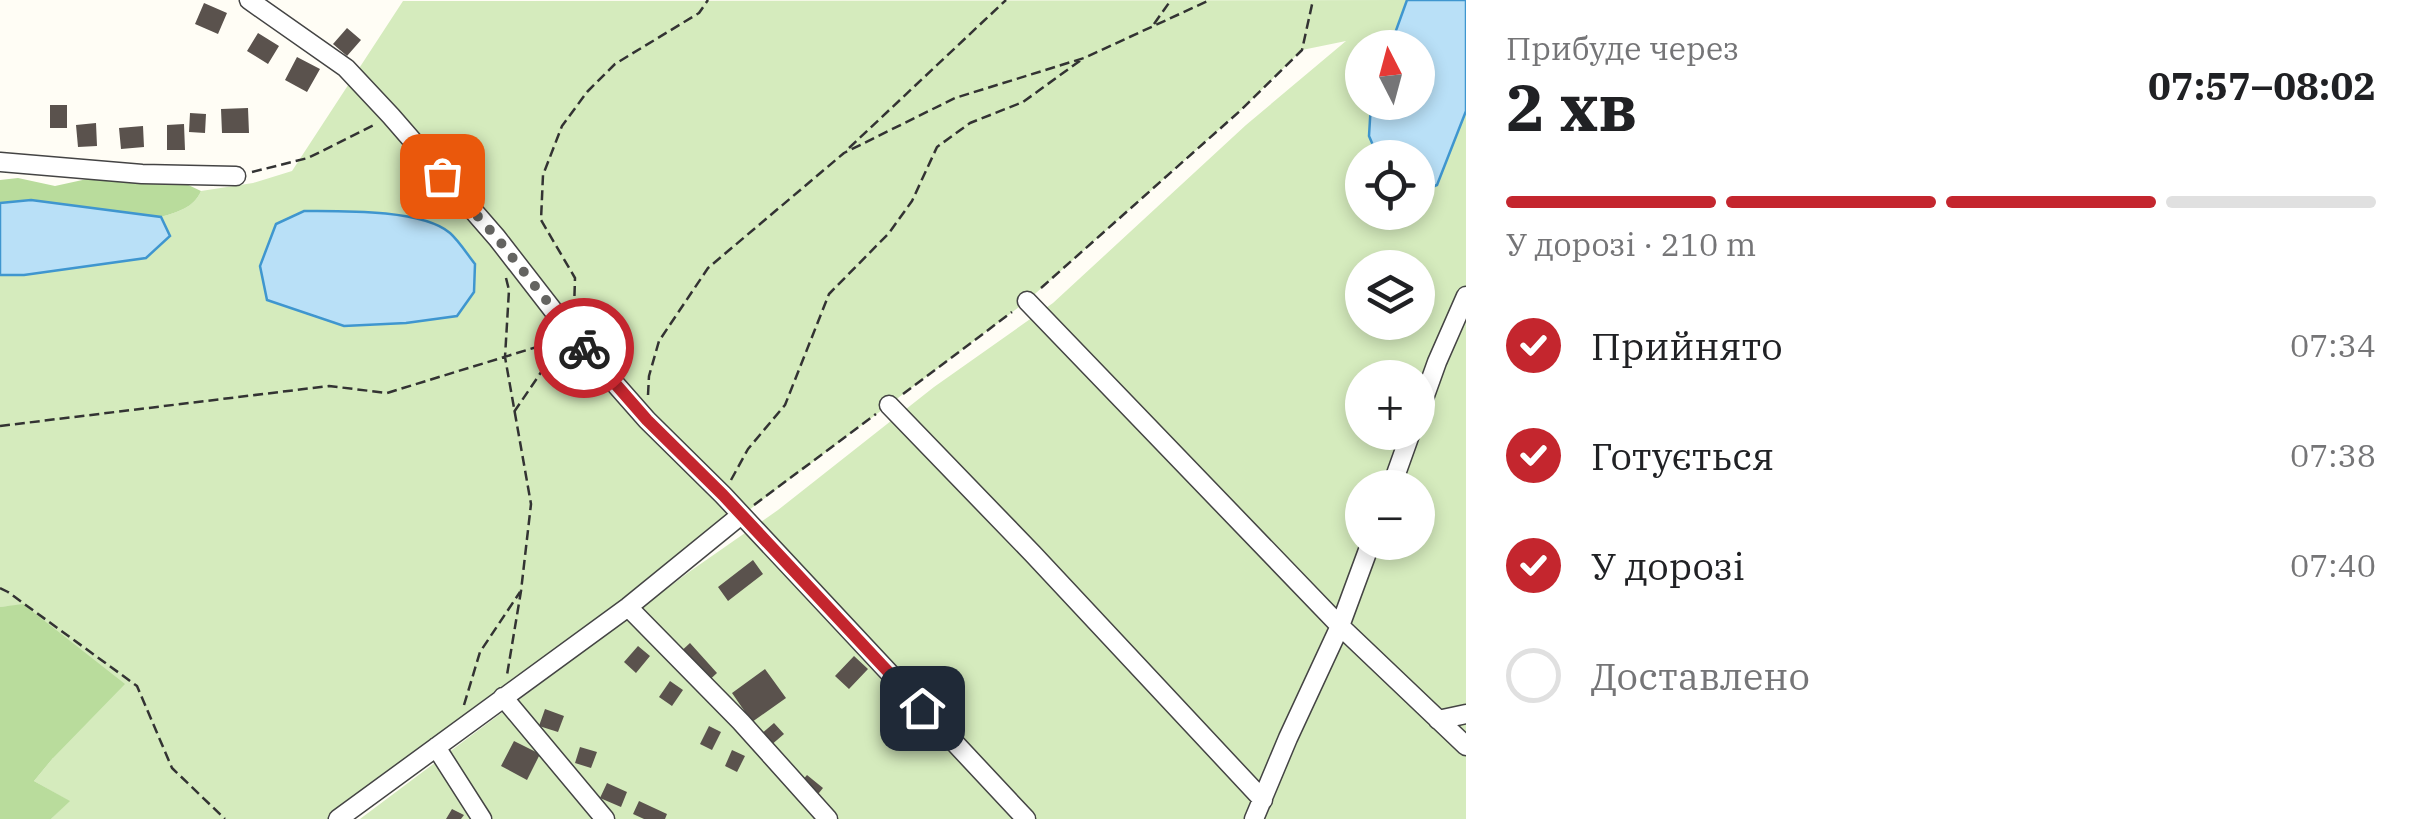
<!DOCTYPE html>
<html lang="uk">
<head>
<meta charset="utf-8">
<style>
	:root { --surface:#fff; --page:#f2f2f2; --text:#202124; --muted:#757577; --line:#e0e0e0; --accent:#c4262e }
	body { margin:0; font-family:"IBM Plex Serif",serif; background:var(--page); color:var(--text); height:100vh; display:flex; flex-direction:column; font-size:38px; white-space:nowrap }
	* { box-sizing:border-box; margin:0 }
	p { font-size:32px; color:var(--muted) }
	.icon { flex:none; width:55px; height:55px; fill:none; stroke:currentColor; stroke-width:2; stroke-linecap:round; stroke-linejoin:round }
	.map { position:relative; flex:1; overflow:hidden }
	.panel { display:flex; flex-direction:column; background:var(--surface); width:950px }
	.panel>* { flex:none }
	.needle { width:65px; rotate:354deg }
	.buttons { position:absolute; left:1345px; top:30px; display:grid; gap:20px }
	.buttons a { display:grid; place-items:center; width:90px; height:90px; border-radius:50%; background:var(--surface); box-shadow:0 5px 15px #0003; font-size:50px }
	.pin { position:absolute; display:grid; place-items:center; width:85px; height:85px; color:#fff; margin:-42px; border-radius:20px; box-shadow:0 5px 15px #0006 }
	.courier { position:absolute; display:grid; place-items:center; width:100px; height:100px; margin:-50px; border:8px solid #c4262e; border-radius:50%; background:#fff; color:#222; box-shadow:0 2px 12px #0007 }
	.head em { font-style:normal; font-weight:700 }
	.head div { display:flex; flex-direction:column-reverse }
	.head { display:flex; align-items:center; justify-content:space-between; height:170px; padding:0 40px }
	h1 { font-size:65px; font-weight:700; line-height:75px }
	.bar { display:grid; grid-template-columns:repeat(4,1fr); gap:15px 10px; align-content:center; height:120px; padding:0 40px }
	.bar i { height:12px; border-radius:8px; background:var(--line) }
	.bar .selected { background:var(--accent) }
	.bar p { grid-column:span 4 }
	ol { padding:0 40px; list-style:none }
	li { display:flex; align-items:center; gap:30px; height:110px }
	li p { margin-inline-start:auto }
	li .icon { padding:10px; border-radius:50%; background:var(--accent); color:#fff; stroke-width:4 }
	li:last-child { color:var(--muted) }
	li i { width:55px; height:55px; border:5px solid var(--line); border-radius:50% }
	main { display:flex; flex:1; min-height:0 }
	.map>svg:first-child { display:block }
</style>
</head>
<body>
<main>
<div class="map">
<svg width="1466" height="819" viewBox="0 0 1466 819">
	<rect width="100%" height="100%" fill="#fffdf5"/>
	<path fill="#d5ebbd" fill-rule="evenodd" d="M 1407,0 L 1390,47 L 1362,48 L 1362,102 L 1371,103 L 1369,136 L 1378,157 L 1362,158 L 1362,212 L 1418,212 L 1418,193 L 1437,185 L 1466,111 L 1466,819 L 360,819 L 689,572 L 778,510 L 934,387 L 1053,303 L 1246,125 L 1346,41 L 1302,50 L 1241,110 L 1027,301 L 338,819 L 51,819 L 69,801 L 34,781 L 53,758 L 24,605 L 0,607 L 0,275 L 24,275 L 146,258 L 169,236 L 161,217 C 177,212 194,208 201,191 L 253,183 L 292,171 L 403,1 ZM 1362,268 L 1418,268 L 1418,322 L 1362,322 ZM 1362,378 L 1418,378 L 1418,432 L 1362,432 ZM 1362,488 L 1418,488 L 1418,542 L 1362,542 Z"/>
	<path fill="#b9dc9c" d="M 18,178 L 55,186 L 87,179 L 184,183 L 201,191 C 194,208 177,212 161,217 L 31,200 L 0,203 L 0,180 Z
		M 23,604 L 125,684 L 53,758 L 34,781 L 70,801 L 51,819 L 0,819 L 0,607 Z"/>
	<path fill="#b9e0f7" stroke="#3f96cf" stroke-width="2.5" d="M 1407,0 L 1466,0 L 1466,111 L 1437,185 L 1418,193 L 1418,158 L 1378,157 L 1369,136 L 1371,103 L 1418,102 L 1418,48 L 1390,47 Z
		M 31,200 L 161,217 L 170,236 L 146,258 L 24,275 L 0,275 L 0,203 Z
		M 304,211 C 340,211 422,209 450,233 C 459,241 467,254 475,264 L 474,292 L 457,316 L 406,323 L 344,326 L 267,300 L 260,266 L 276,224 Z"/>
	<path fill="#5a524d" d="M 204,3 L 227,13 L 218,34 L 195,24 Z
		M 347,28 L 361,40 L 347,56 L 333,44 Z
		M 258,33 L 279,46 L 268,64 L 247,51 Z
		M 297,57 L 320,69 L 307,92 L 285,80 Z
		M 50,105 L 67,105 L 67,128 L 50,128 Z
		M 248,108 L 249,133 L 222,133 L 221,109 Z
		M 190,113 L 206,114 L 205,133 L 189,132 Z
		M 96,123 L 97,146 L 78,147 L 76,125 Z
		M 184,124 L 185,150 L 167,150 L 167,125 Z
		M 143,126 L 144,147 L 121,149 L 119,128 Z
		M 753,560 L 763,574 L 728,601 L 718,587 Z
		M 690,643 L 717,673 L 704,685 L 677,655 Z
		M 638,646 L 650,656 L 636,673 L 624,662 Z
		M 854,656 L 868,669 L 849,689 L 835,676 Z
		M 765,669 L 786,698 L 752,722 L 732,693 Z
		M 670,681 L 683,690 L 672,706 L 659,697 Z
		M 545,709 L 564,716 L 558,732 L 539,726 Z
		M 774,723 L 784,734 L 770,746 L 760,735 Z
		M 709,726 L 721,732 L 712,750 L 700,744 Z
		M 514,741 L 540,754 L 527,780 L 501,766 Z
		M 580,747 L 597,752 L 591,768 L 575,763 Z
		M 732,750 L 745,756 L 737,772 L 725,766 Z
		M 807,775 L 823,788 L 810,804 L 794,790 Z
		M 607,783 L 627,792 L 621,807 L 600,798 Z
		M 639,801 L 667,814 L 665,819 L 644,819 L 633,814 Z
		M 452,809 L 464,815 L 461,819 L 446,819 Z"/>
	<g fill="none" stroke-linecap="round" stroke-linejoin="round">
		<defs>
			<path id="minor" d="M 249,0 L 346,68 L 391,116 L 497,238 L 573,336 L 647,420 L 723,495 L 1026,819
				M 0,162 L 142,174 L 236,176
				M 1027,301 L 1340,626 L 1466,746
				M 889,405 L 1033,554 L 1263,800
				M 1418,415 L 1437,362 L 1466,296
				M 1391,488 L 1411,432
				M 628,607 L 741,722 L 828,819
				M 503,697 L 605,819
				M 1438,720 L 1466,714
				M 436,747 L 482,819
				M 338,819 L 628,607 L 741,515
				M 1254,819 L 1288,738 L 1340,626 L 1371,542"/>
		</defs>
		<use href="#minor" stroke="#444" stroke-width="21"/>
		<path stroke="#333" stroke-width="2.5" stroke-dasharray="10 5" stroke-linecap="butt" d="M 1154,24 L 1171,0
			M 849,148 L 1006,0
			M 252,172 L 308,158 L 374,125
			M 506,278 L 509,290 L 505,357 L 531,504 L 521,591 L 507,675
			M 1041,288 L 1241,110 L 1302,50 L 1313,0
			M 574,311 L 575,278 L 541,220 L 543,175 L 562,126 L 587,92 L 615,64 L 699,13 L 708,0
			M 903,394 L 1012,312
			M 648,395 L 649,376 L 659,341 L 708,268 L 844,153 L 955,98 L 1084,58 L 1210,0
			M 514,412 L 546,365 L 561,349
			M 0,426 L 329,386 L 387,393 L 553,342
			M 731,480 L 748,449 L 785,405 L 829,294 L 889,233 L 912,201 L 937,147 L 970,123 L 1023,102 L 1081,60
			M 754,505 L 876,414
			M 0,588 L 8,592 L 137,686 L 172,768 L 225,819
			M 464,705 L 480,652 L 520,592"/>
		<use href="#minor" stroke="#fff" stroke-width="18"/>
	</g>
	<g fill="none" stroke-linecap="round" stroke-linejoin="round">
		<path stroke="#646461" stroke-width="10" stroke-dasharray="0 18" d="M 442,176 L 497,238 L 584,348"/>
		<path stroke="#c4262e" stroke-width="12" d="M 584,348 L 647,420 L 723,495 L 922,708"/>
	</g>
</svg>
<div class="buttons">
<a><svg class="needle" viewBox="-14 -14 28 28"><path d="M0-13l5 13h-10z" fill="#e53935"/><path d="M0 13l5-13h-10z" fill="#757577"/></svg></a>
<a><svg class="icon" aria-label="locate" viewBox="0 0 24 24"><circle cx="12" cy="12" r="6"/><path d="M12 2v4M12 18v4M2 12h4M18 12h4"/></svg></a>
<a><svg class="icon" aria-label="layers" viewBox="0 0 24 24"><path d="M12 4l9 5-9 5-9-5zM3 14l9 5 9-5"/></svg></a>
<a>+</a>
<a>−</a>
</div>
<div class="pin" style="left:442px;top:176px;background:#ea580c"><svg class="icon" aria-label="bag" viewBox="0 0 24 24"><path d="M5 8h14l-1 12H6zM9 8a3 3 0 0 1 6 0"/></svg></div>
<div class="pin" style="left:922px;top:708px;background:#1f2937"><svg class="icon" aria-label="home" viewBox="0 0 24 24"><path d="M3 11l9-7 9 7M6 9v11h12V9"/></svg></div>
<div class="courier" style="left:584px;top:348px"><svg class="icon" aria-label="bike" viewBox="0 0 24 24"><circle cx="6" cy="16" r="4"/><circle cx="18" cy="16" r="4"/><path d="M6 16l4-8h5l3 8M10 8l3 8H6M13 5h3"/></svg></div>
</div>
<section class="panel">
<div class="head"><div><h1>2 хв</h1><p>Прибуде через</p></div><em>07:57–08:02</em></div>
<div class="bar"><i class="selected"></i><i class="selected"></i><i class="selected"></i><i></i><p>У дорозі · 210 m</p></div>
<ol>
<li><svg class="icon" aria-label="check" viewBox="0 0 24 24"><path d="M5 12l5 5 9-10"/></svg>Прийнято<p>07:34</p></li>
<li><svg class="icon" aria-label="check" viewBox="0 0 24 24"><path d="M5 12l5 5 9-10"/></svg>Готується<p>07:38</p></li>
<li><svg class="icon" aria-label="check" viewBox="0 0 24 24"><path d="M5 12l5 5 9-10"/></svg>У дорозі<p>07:40</p></li>
<li><i></i>Доставлено</li>
</ol>
</section>
</main>
</body>
</html>
